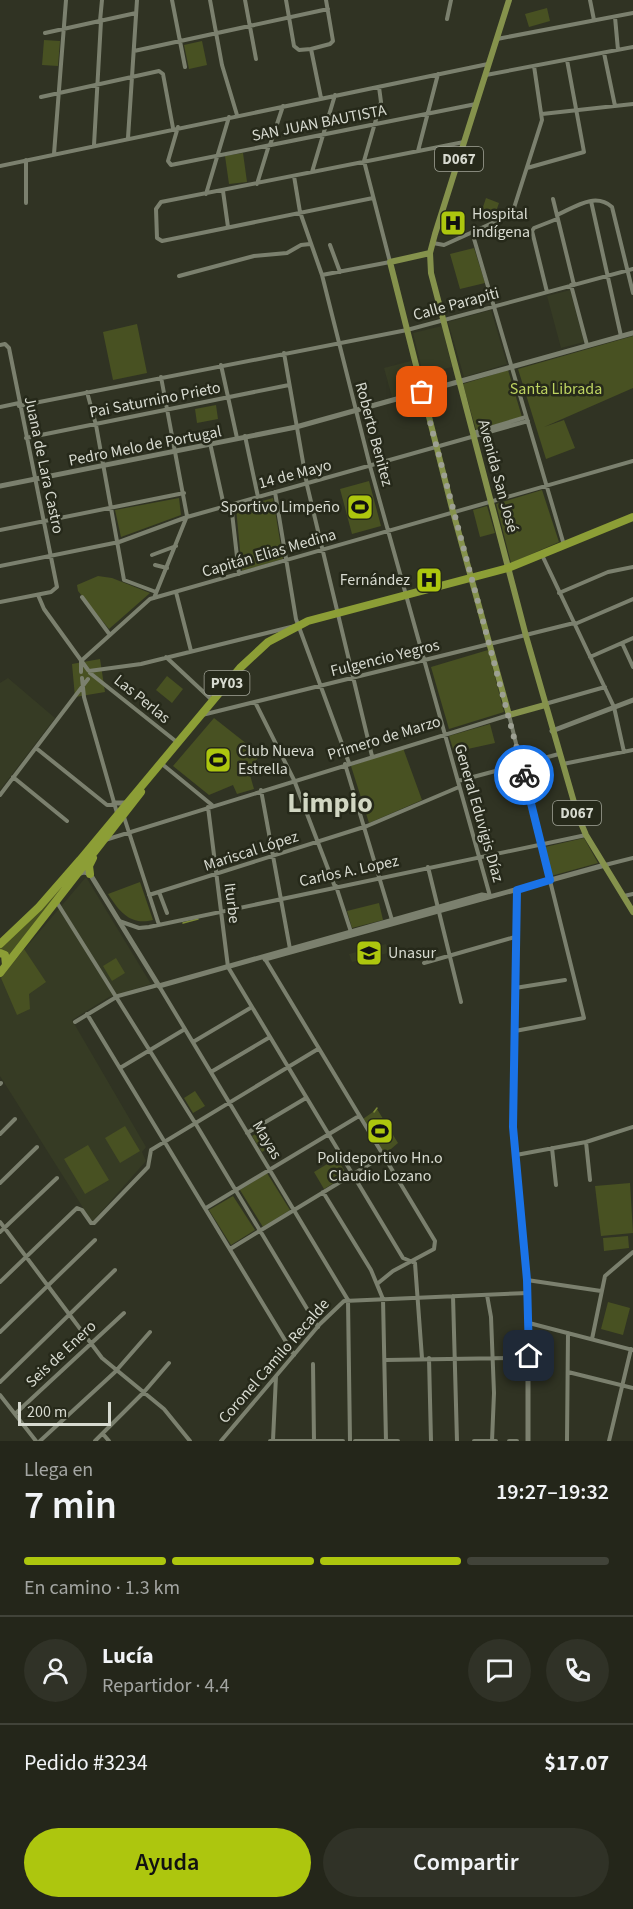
<!DOCTYPE html>
<html lang="es">
<head>
<meta charset="utf-8">
<style>
	:root { --surface:#24261a; --page:#303227; --text:#f1f3f6; --muted:#a3a5a2; --line:#414339; --accent:#adc60e }
	body { margin:0; font-family:"Source Sans 3",sans-serif; background:var(--page); color:var(--text); height:100vh; display:flex; flex-direction:column; font-size:22px; white-space:nowrap }
	* { box-sizing:border-box; margin:0 }
	p { font-size:20px; color:var(--muted) }
	.icon { flex:none; width:33px; height:33px; fill:none; stroke:currentColor; stroke-width:2; stroke-linecap:round; stroke-linejoin:round }
	.map { position:relative; height:1441px; overflow:hidden }
	.panel { display:flex; flex-direction:column; background:var(--surface); flex:1 }
	.panel>* { flex:none }
	.scale { position:absolute; left:18px; bottom:15px; width:93px; box-sizing:border-box; padding-left:6px; border:3px solid #d7dad0; border-top:0; font-size:16px; line-height:21px; white-space:nowrap; color:#d7dad0; -webkit-text-stroke:4px #26291a; paint-order:stroke }
	.pin { position:absolute; display:grid; place-items:center; width:51px; height:51px; color:#fff; margin:-26px; border-radius:12px; box-shadow:0 3px 9px #0006 }
	.courier { position:absolute; display:grid; place-items:center; width:60px; height:60px; margin:-30px; border:4px solid #1a73e8; border-radius:50%; background:#fff; color:#222; box-shadow:0 2px 8px #0007 }
	.overview em { font-style:normal; font-weight:600 }
	.overview div { display:flex; flex-direction:column-reverse }
	.overview { display:flex; align-items:center; justify-content:space-between; height:102px; padding:0 24px }
	h1 { font-size:39px; font-weight:600; line-height:45px }
	.bar { display:grid; grid-template-columns:repeat(4,1fr); gap:9px 6px; align-content:center; height:72px; padding:0 24px }
	.bar i { height:8px; border-radius:4px; background:var(--line) }
	.bar .current { background:var(--accent) }
	.bar p { grid-column:span 4 }
	.line { display:flex; align-items:center; gap:15px; padding:0 24px; border-top:2px solid var(--line) }
	.line div { flex:1 }
	.round { display:grid; place-items:center; flex:none; width:63px; height:63px; border-radius:32px; background:var(--page) }
	.primary-button { display:flex; gap:12px; margin-top:auto; padding:12px 24px }
	.primary-button a { flex:1; height:69px; border-radius:36px; background:var(--accent); color:#111; font-size:24px; font-weight:600; line-height:69px; text-align:center }
	.primary-button a+a { background:var(--page); color:var(--text) }
	.map>svg:first-child { display:block }
</style>
</head>
<body>
<div class="map">
<svg width="633" height="1441" viewBox="0 0 633 1441">
	<rect width="100%" height="100%" fill="#303323"/>
	<path fill="#363b24" d="M 570,290 L 584,342 L 561,348 L 547,296 Z
		M 491,310 L 507,364 L 464,377 L 448,322 Z
		M 442,326 L 452,367 L 423,374 L 413,333 Z
		M 411,361 L 418,390 L 392,397 L 384,368 Z
		M 8,678 L 55,718 L 0,790 L 0,683 Z
		M 86,877 L 151,984 L 109,997 L 72,1020 L 146,1147 L 142,1152 L 146,1161 L 92,1222 L 0,1076 L 0,978 Z
		M 386,944 L 388,953 L 352,962 L 349,954 Z"/>
	<path fill="#485122" d="M 547,8 L 550,21 L 529,27 L 525,14 Z
		M 44,40 L 60,41 L 58,66 L 42,65 Z
		M 202,41 L 207,65 L 189,69 L 184,45 Z
		M 243,153 L 247,182 L 229,184 L 225,156 Z
		M 486,198 L 499,203 L 493,220 L 480,216 Z
		M 474,248 L 485,283 L 460,289 L 450,254 Z
		M 137,324 L 147,373 L 113,380 L 103,332 Z
		M 633,336 L 633,388 L 544,427 L 564,420 L 575,448 L 546,459 L 518,369 Z
		M 508,370 L 522,417 L 476,430 L 463,384 Z
		M 216,405 L 218,419 L 197,423 L 195,409 Z
		M 369,481 L 381,526 L 352,534 L 340,489 Z
		M 542,490 L 559,542 L 511,563 L 496,504 Z
		M 179,498 L 181,515 L 121,537 L 115,510 Z
		M 273,498 L 283,559 L 242,571 L 236,508 Z
		M 487,506 L 495,533 L 480,537 L 473,510 Z
		M 98,576 L 112,578 L 150,593 L 109,629 L 78,591 L 77,585 Z
		M 488,650 L 504,712 L 449,729 L 431,667 Z
		M 100,659 L 105,692 L 75,697 L 72,664 Z
		M 167,676 L 183,689 L 172,703 L 156,690 Z
		M 214,718 L 252,748 L 258,758 L 244,775 L 250,775 L 254,789 L 237,794 L 233,785 L 209,795 L 173,766 Z
		M 490,724 L 495,743 L 454,752 L 449,736 Z
		M 403,748 L 422,800 L 369,823 L 351,766 Z
		M 584,838 L 598,863 L 551,876 L 545,847 Z
		M 73,873 L 9,957 L 0,950 L 0,948 Z
		M 140,882 L 153,920 C 130,926 119,911 108,894 Z
		M 379,903 L 383,920 L 352,928 L 347,911 Z
		M 24,949 L 46,982 L 29,994 L 30,1009 L 17,1015 L 1,978 Z
		M 116,958 L 125,973 L 112,981 L 103,966 Z
		M 195,1091 L 205,1106 L 193,1113 L 184,1098 Z
		M 377,1109 L 398,1143 L 384,1155 L 363,1119 Z
		M 125,1126 L 140,1151 L 120,1163 L 105,1138 Z
		M 263,1130 L 273,1145 L 262,1152 L 252,1136 Z
		M 88,1145 L 109,1180 L 85,1194 L 64,1159 Z
		M 337,1158 L 347,1175 L 324,1189 L 314,1172 Z
		M 267,1173 L 290,1210 L 263,1227 L 240,1190 Z
		M 630,1183 L 633,1233 L 601,1236 L 595,1186 Z
		M 233,1196 L 255,1230 L 231,1245 L 209,1210 Z
		M 628,1236 L 629,1248 L 604,1251 L 603,1238 Z
		M 608,1302 L 630,1308 L 623,1335 L 601,1329 Z"/>
	<g fill="none" stroke-linecap="round" stroke-linejoin="round">
		<path stroke="#7d8c36" stroke-width="1.5" d="M 183,923 L 198,919
			M 374,1112 L 377,1108"/>
		<path stroke="#7b806e" stroke-width="4" d="M 172,0 L 185,67
			M 210,0 L 222,65 L 237,115
			M 245,0 L 256,59
			M 286,0 L 294,46 L 299,50 L 311,49 L 321,98
			M 590,0 L 594,20
			M 615,17 L 618,50
			M 447,19 L 451,0
			M 100,21 L 102,0
			M 45,33 L 136,13
			M 497,39 L 633,13
			M 311,49 L 330,44 L 333,41 L 326,0
			M 134,51 L 328,9
			M 604,53 L 615,106
			M 486,75 L 633,47
			M 41,97 L 159,71 L 163,74 L 173,128
			M 542,114 L 633,104
			M 178,127 L 168,161 L 171,165 L 476,104
			M 128,138 L 137,0
			M 94,145 L 101,21
			M 270,145 L 283,106
			M 418,151 L 438,74
			M 54,154 L 66,0
			M 0,166 L 488,64
			M 527,168 L 584,152 L 567,60
			M 312,172 L 335,95
			M 294,176 L 300,212 L 322,275 L 370,466 L 490,896
			M 257,184 L 269,145
			M 223,191 L 228,227
			M 206,194 L 229,117
			M 373,198 L 162,241 L 157,238 L 156,209 L 161,202 L 464,142
			M 553,199 L 574,285
			M 591,201 L 621,336
			M 26,203 L 26,160
			M 557,215 C 575,207 595,192 612,207 L 633,293
			M 472,232 L 564,545
			M 433,243 L 444,245 L 510,215 L 513,211 L 542,120 L 534,66
			M 330,245 L 340,272
			M 322,275 L 390,262 L 364,161 L 381,102 L 379,87
			M 179,276 L 254,256 L 287,253 L 301,245 L 310,244
			M 571,285 L 587,345
			M 547,292 L 532,231 L 534,228 L 557,219
			M 0,345 L 5,344 L 9,348 L 57,587 L 51,592 L 0,602
			M 284,353 L 307,485 L 372,756
			M 221,365 L 237,438
			M 87,392 L 96,425 L 124,580 L 156,592
			M 19,406 L 407,330 L 633,269
			M 0,407 L 19,403
			M 473,433 L 526,417
			M 245,436 L 258,497
			M 26,438 L 289,385
			M 210,443 L 224,506
			M 275,492 L 296,619 L 349,763
			M 231,504 L 239,574
			M 0,530 L 184,493
			M 152,555 L 176,546
			M 542,555 L 614,707 L 624,752
			M 155,565 L 167,568
			M 0,566 L 119,542 L 187,517 L 528,421
			M 176,592 L 191,651
			M 559,593 L 608,572 L 633,567
			M 38,595 L 44,609 L 88,670
			M 82,597 L 110,635
			M 154,598 L 187,516 L 161,377
			M 575,624 L 633,599
			M 622,643 L 633,667
			M 166,657 L 212,700
			M 590,657 L 633,638
			M 89,671 L 141,664 L 295,626
			M 81,672 L 81,661 L 150,599 L 633,461
			M 90,673 L 178,743
			M 82,678 L 84,697 L 117,813
			M 255,702 L 294,780 L 335,887
			M 545,704 L 605,687
			M 202,715 L 574,623
			M 36,748 L 107,805 L 114,805
			M 162,764 L 212,805
			M 345,764 L 392,920
			M 563,764 L 633,750
			M 13,777 L 67,821
			M 458,781 L 559,754
			M 261,790 L 290,949
			M 0,795 L 88,679
			M 208,807 L 228,967 L 403,1258 L 415,1263 L 422,1358
			M 124,817 L 159,925
			M 105,840 L 509,715 L 584,1018 L 515,1031
			M 605,865 L 633,858
			M 428,867 L 461,1002
			M 336,886 L 351,932
			M 159,892 L 167,913
			M 149,895 L 367,826 L 459,787
			M 624,896 L 633,894
			M 56,901 L 197,1126 L 318,1327
			M 119,921 L 139,928 L 149,927 L 586,835
			M 265,959 L 435,1241 L 434,1249 L 393,1271 L 377,1284
			M 424,963 L 515,937
			M 159,986 L 348,1300 L 350,1441
			M 515,988 L 565,980
			M 87,1014 L 294,1355
			M 75,1022 L 118,996 L 158,985
			M 193,1042 L 252,1007
			M 120,1068 L 185,1029
			M 211,1072 L 270,1037
			M 0,1084 L 1,1083
			M 247,1133 L 306,1098
			M 0,1134 L 15,1119
			M 586,1142 L 590,1180
			M 552,1148 L 556,1185
			M 516,1155 L 586,1142 L 633,1127
			M 0,1183 L 37,1147
			M 323,1192 L 371,1270 L 383,1299 L 386,1441
			M 206,1208 L 359,1116
			M 0,1222 L 102,1358 L 164,1409 L 190,1441
			M 0,1232 L 57,1178
			M 230,1249 L 383,1156
			M 527,1280 L 601,1291
			M 0,1282 L 77,1208 L 82,1210 L 91,1223 L 94,1223 L 148,1167 L 151,1150 L 318,1049
			M 487,1295 L 491,1317 L 494,1393 L 492,1441
			M 453,1296 L 457,1441
			M 529,1323 L 633,1350
			M 0,1332 L 95,1240
			M 592,1339 L 605,1276 L 633,1252
			M 429,1358 L 431,1441
			M 386,1360 L 516,1358
			M 313,1364 L 314,1441
			M 568,1372 L 633,1388
			M 0,1382 L 115,1270
			M 0,1395 L 36,1441
			M 15,1414 L 124,1313
			M 103,1434 L 109,1441
			M 273,1440 L 276,1376
			M 40,1441 L 115,1372 L 150,1332
			M 95,1441 L 144,1392 L 169,1363
			M 221,1441 L 320,1324 L 344,1301 L 528,1293
			M 270,1441 L 343,1441
			M 355,1441 L 398,1441
			M 474,1441 L 496,1441
			M 509,1441 L 517,1441
			M 567,1441 L 568,1333
			M 609,1441 L 631,1349"/>
		<path stroke="#7b806e" stroke-width="5" d="M 0,486 L 296,427 L 633,333
			M 552,731 L 633,700
			M 114,803 L 126,803
			M 78,874 L 84,872 L 90,874 L 159,986 L 482,895 L 488,896
			M 517,890 L 513,1127 L 528,1293 L 528,1441
			M 265,959 L 605,865"/>
		<path stroke="#85924c" stroke-width="6" d="M 509,0 L 435,234 L 430,253 L 431,273 L 526,636 L 578,816 L 586,835 L 633,912
			M 430,253 L 390,262 L 453,512 L 509,715 L 545,705"/>
		<path stroke="#8c9e36" stroke-width="8" d="M 90,874 L 89,866 L 93,858
			M 0,944 L 39,907 L 80,860 L 240,668 L 268,642 L 308,621 L 508,568 L 633,517
			M 0,953 L 5,955 L 6,965
			M 0,973 L 141,792"/>
	</g>
	<g fill="none" stroke-linecap="round" stroke-linejoin="round">
		<path stroke="#9da093" stroke-width="6" stroke-dasharray="0 10.8" d="M 422,392 L 524,775"/>
		<path stroke="#1a73e8" stroke-width="8" d="M 524,775 L 550,880 L 517,890 L 513,1127 L 527,1280 L 529,1356"/>
	</g>
	<defs>
		<symbol id="hospital-square" viewBox="-11 -11 22 22"><rect x="-9" y="-9" width="18" height="18" rx="4" fill="#adc60e" stroke="#26291a"/><path d="M-5-5h3v3.5h4V-5h3V5h-3V1.5h-4V5h-3Z" fill="#111"/></symbol>
		<symbol id="stadium-square" viewBox="-11 -11 22 22"><rect x="-9" y="-9" width="18" height="18" rx="4" fill="#adc60e" stroke="#26291a"/><path d="M0-5a6.5 5 0 1 0 0 10a6.5 5 0 1 0 0-10ZM-3.5-1.8h7v3.6h-7Z" fill="#111"/></symbol>
		<symbol id="university-square" viewBox="-11 -11 22 22"><rect x="-9" y="-9" width="18" height="18" rx="4" fill="#adc60e" stroke="#26291a"/><path d="M0-5L7-2L0 1L-7-2ZM-4 1L0 2.5L4 1V4Q0 6-4 4Z" fill="#111"/></symbol>
	</defs>
	<g fill-rule="evenodd">
		<use href="#hospital-square" x="438" y="208" width="30" height="30"/>
		<use href="#stadium-square" x="345" y="492" width="30" height="30"/>
		<use href="#hospital-square" x="414" y="565" width="30" height="30"/>
		<use href="#stadium-square" x="203" y="745" width="30" height="30"/>
		<use href="#university-square" x="354" y="938" width="30" height="30"/>
		<use href="#stadium-square" x="365" y="1116" width="30" height="30"/>
	</g>
	<g text-anchor="middle" dominant-baseline="central" stroke-width="5" stroke-linejoin="round" paint-order="stroke">
		<g fill="#26291a" stroke="#a2a599" stroke-width="1.5">
			<rect x="435" y="147" width="48" height="24" rx="4.5"/>
			<rect x="204.5" y="671" width="45" height="24" rx="4.5"/>
			<rect x="553" y="801" width="48" height="24" rx="4.5"/>
		</g>
		<g font-size="15" font-weight="bold" fill="#d7dad0">
			<text x="459" y="159">D067</text>
			<text x="227" y="683">PY03</text>
			<text x="577" y="813">D067</text>
		</g>
		<g font-size="16" fill="#d7dad0" stroke="#26291a">
			<text transform="translate(319 123) rotate(-11)">SAN JUAN BAUTISTA</text>
			<text transform="translate(456 304) rotate(-15)">Calle Parapiti</text>
			<text transform="translate(155 400) rotate(-11)">Pai Saturnino Prieto</text>
			<text transform="translate(374 434) rotate(75)">Roberto Benitez</text>
			<text transform="translate(145 446) rotate(-11)">Pedro Melo de Portugal</text>
			<text transform="translate(44 465) rotate(78)">Juana de Lara Castro</text>
			<text transform="translate(295 474) rotate(-15)">14 de Mayo</text>
			<text transform="translate(498 476) rotate(75)">Avenida San José</text>
			<text transform="translate(269 553) rotate(-16)">Capitán Elias Medina</text>
			<text transform="translate(385 658) rotate(-14)">Fulgencio Yegros</text>
			<text transform="translate(142 699) rotate(39)">Las Perlas</text>
			<text transform="translate(384 738) rotate(-17)">Primero de Marzo</text>
			<text transform="translate(479 813) rotate(74)">General Eduvigis Díaz</text>
			<text transform="translate(251 851) rotate(-18)">Mariscal López</text>
			<text transform="translate(349 871) rotate(-12)">Carlos A. Lopez</text>
			<text transform="translate(232 903) rotate(83)">Iturbe</text>
			<text transform="translate(267 1140) rotate(59)">Mayas</text>
			<text transform="translate(61 1354) rotate(-43)">Seis de Enero</text>
			<text transform="translate(274 1361) rotate(-49)">Coronel Camilo Recalde</text>
		</g>
		<g font-size="16" fill="#d7dad0" stroke="#26291a" text-anchor="start">
			<text x="472" y="214">Hospital<tspan x="472" dy="18">indígena</tspan></text>
			<text x="340" y="507" text-anchor="end">Sportivo Limpeño</text>
			<text x="410" y="580" text-anchor="end">Fernández</text>
			<text x="238" y="751">Club Nueva<tspan x="238" dy="18">Estrella</tspan></text>
			<text x="388" y="953">Unasur</text>
			<text x="380" y="1158" text-anchor="middle">Polideportivo Hn.o<tspan x="380" dy="18">Claudio Lozano</tspan></text>
		</g>
		<g font-size="16" fill="#bed461" stroke="#26291a">
			<text x="556" y="389">Santa Librada</text>
		</g>
		<g font-size="28" font-weight="bold" fill="#d2d7c3" stroke="#26291a">
			<text x="330" y="803">Limpio</text>
		</g>
	</g>
</svg>
<div class="scale">200 m</div>
<div class="pin" style="left:422px;top:392px;background:#ea580c"><svg class="icon" aria-label="bag" viewBox="0 0 24 24"><path d="M5 8h14l-1 12H6zM9 8a3 3 0 0 1 6 0"/></svg></div>
<div class="pin" style="left:529px;top:1356px;background:#1f2937"><svg class="icon" aria-label="home" viewBox="0 0 24 24"><path d="M3 11l9-7 9 7M6 9v11h12V9"/></svg></div>
<div class="courier" style="left:524px;top:775px"><svg class="icon" aria-label="bike" viewBox="0 0 24 24"><circle cx="6" cy="16" r="4"/><circle cx="18" cy="16" r="4"/><path d="M6 16l4-8h5l3 8M10 8l3 8H6M13 5h3"/></svg></div>
</div>
<section class="panel">
<div class="overview"><div><h1>7 min</h1><p>Llega en</p></div><em>19:27–19:32</em></div>
<div class="bar"><i class="current"></i><i class="current"></i><i class="current"></i><i></i><p>En camino · 1.3 km</p></div>
<div class="line" style="height:108px"><a class="round"><svg class="icon" aria-label="person" viewBox="0 0 24 24"><circle cx="12" cy="8" r="4"/><path d="M4 21q1-7 8-7t8 7"/></svg></a><div><b>Lucía</b><p>Repartidor · 4.4</p></div><a class="round"><svg class="icon" aria-label="chat" viewBox="0 0 24 24"><path d="M4 5h16v11H9l-5 4z"/></svg></a><a class="round"><svg class="icon" aria-label="phone" viewBox="0 0 24 24"><path d="M5 4h4l2 5-3 2q2 4 5 5l2-3 5 2v4C11 20 4 13 5 4z"/></svg></a></div>
<div class="line" style="height:78px"><div>Pedido #3234</div><b>$17.07</b></div>
<div class="primary-button"><a>Ayuda</a><a>Compartir</a></div>
</section>
</body>
</html>
